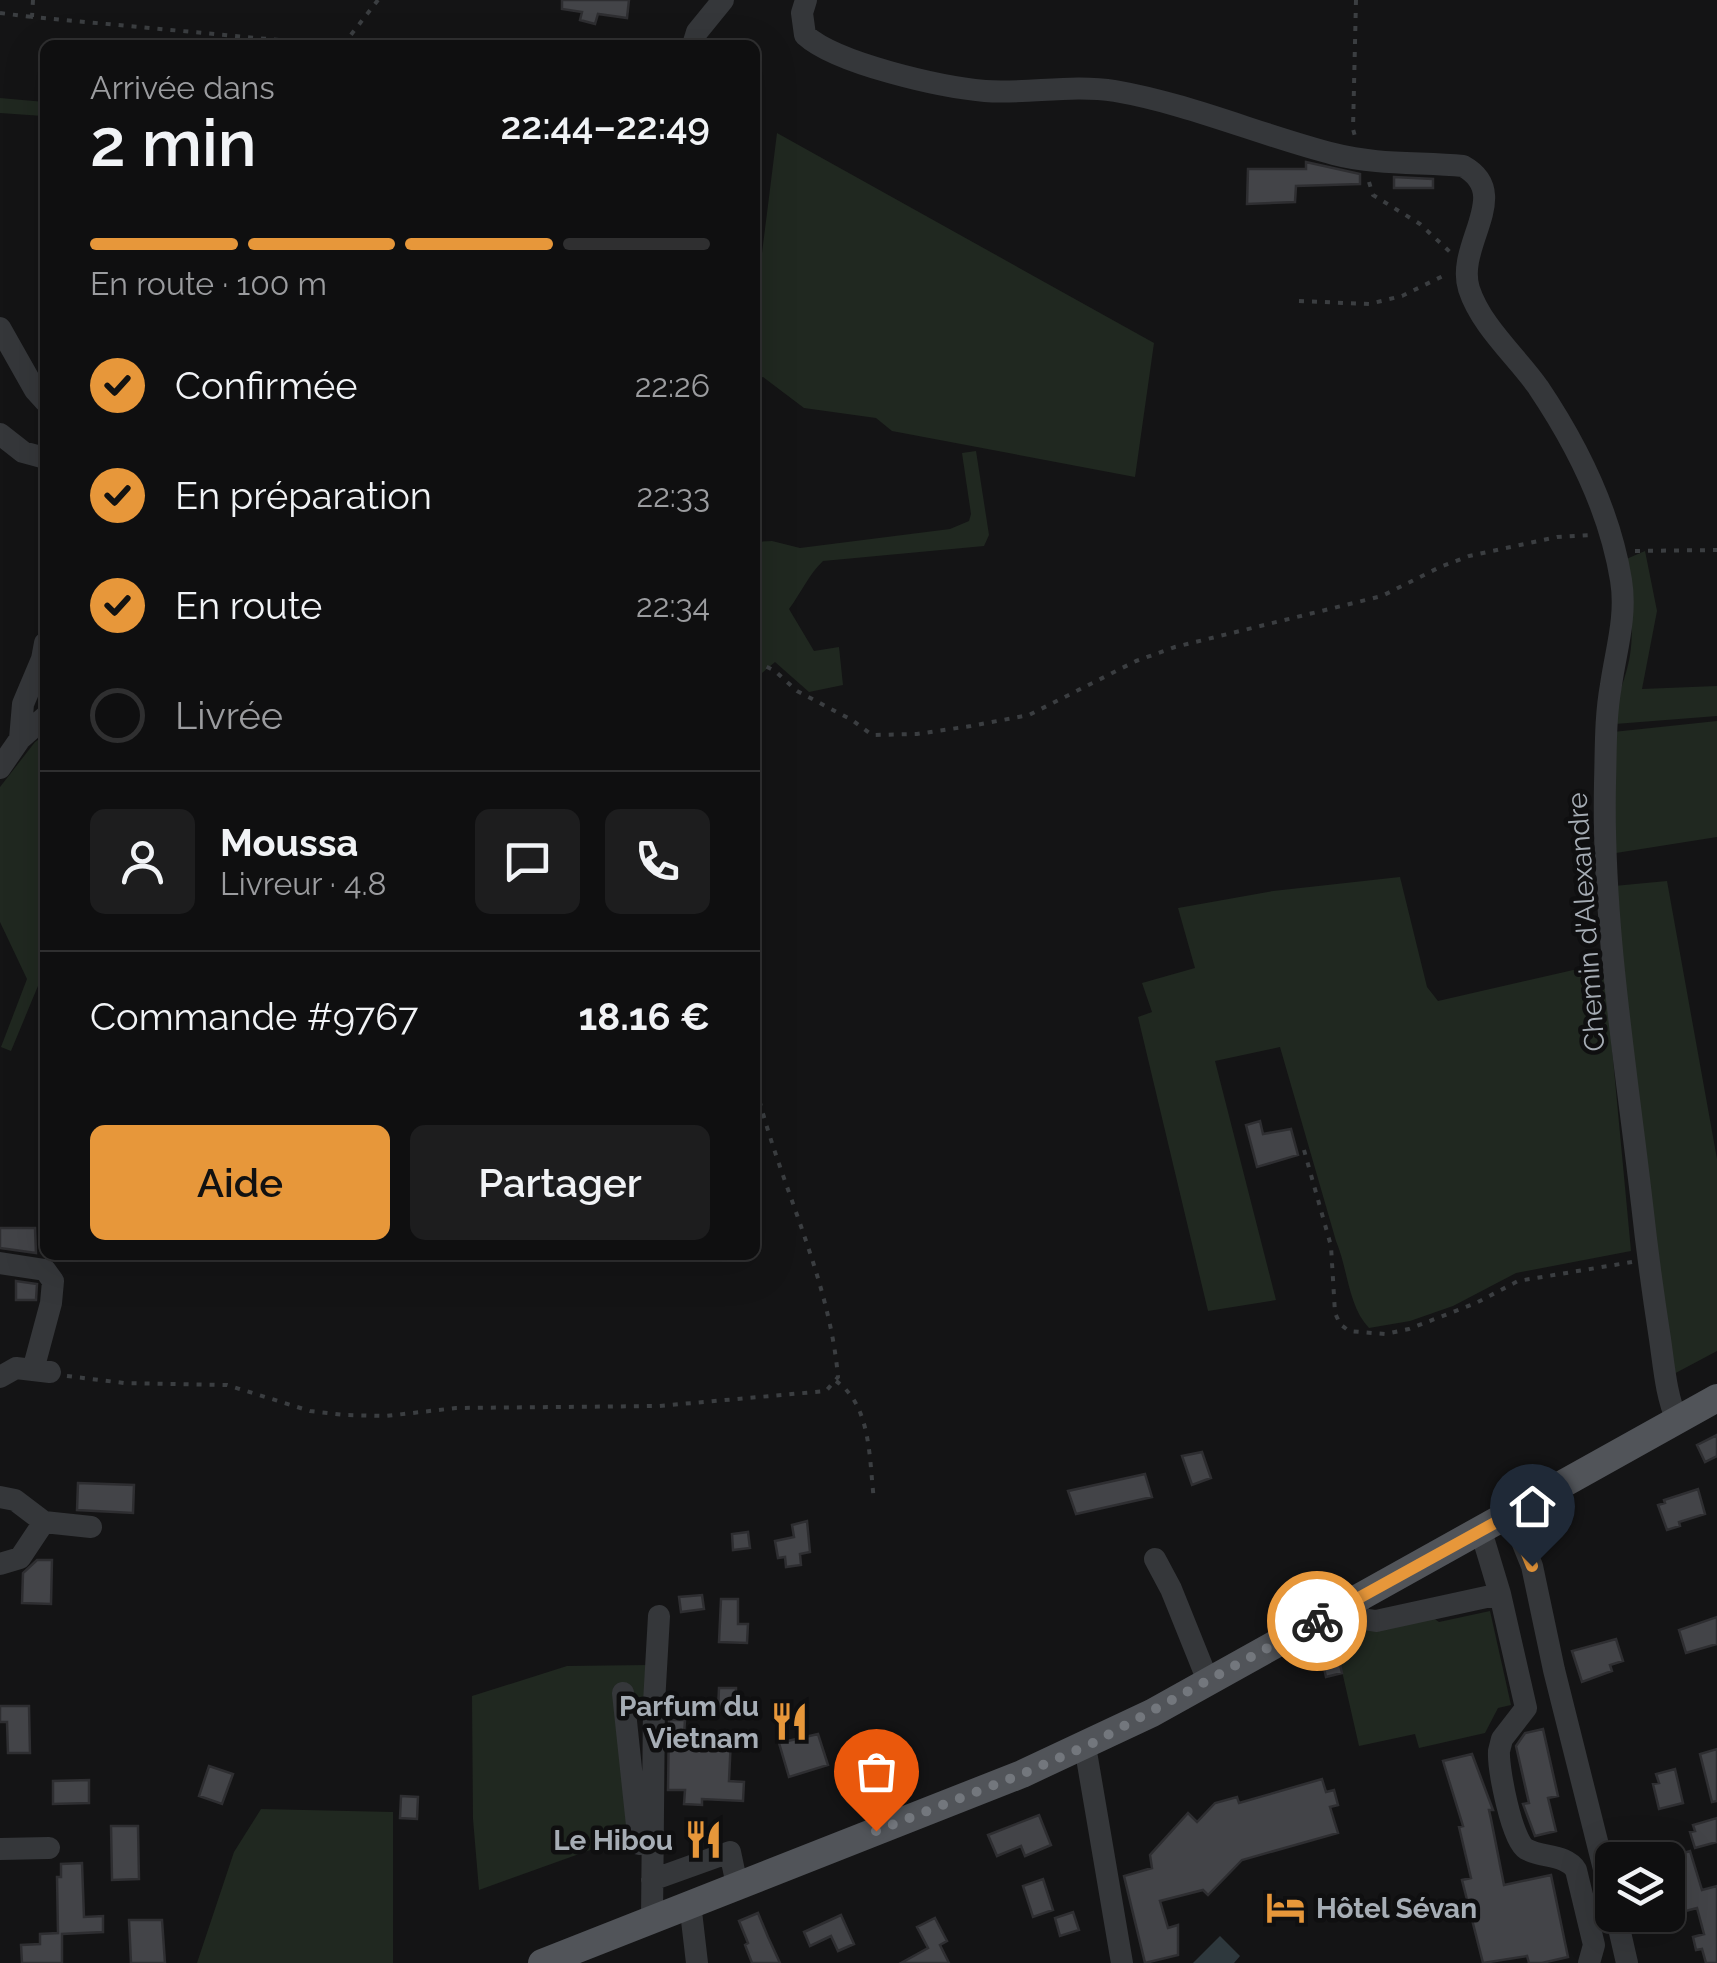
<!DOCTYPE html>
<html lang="fr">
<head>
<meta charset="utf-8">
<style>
	:root { --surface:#0f0f10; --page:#1d1d1e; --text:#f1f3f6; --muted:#9b9c9f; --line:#2f2f30; --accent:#e7973a }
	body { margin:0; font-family:Raleway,sans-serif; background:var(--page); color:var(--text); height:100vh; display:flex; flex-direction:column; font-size:38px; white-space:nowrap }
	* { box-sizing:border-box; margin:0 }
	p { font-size:32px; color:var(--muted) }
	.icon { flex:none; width:55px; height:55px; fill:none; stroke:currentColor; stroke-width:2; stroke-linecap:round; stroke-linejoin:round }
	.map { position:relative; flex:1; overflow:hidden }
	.sheet { position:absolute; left:40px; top:40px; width:720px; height:1220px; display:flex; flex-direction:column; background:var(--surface); border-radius:15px; box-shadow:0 10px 40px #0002,0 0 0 2px var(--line) }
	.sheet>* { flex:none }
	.buttons { position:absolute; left:1595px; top:1842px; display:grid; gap:20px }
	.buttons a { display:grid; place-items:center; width:90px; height:90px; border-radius:15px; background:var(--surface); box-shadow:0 10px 40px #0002,0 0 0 2px var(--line); font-size:50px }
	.pin { position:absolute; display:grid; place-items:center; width:85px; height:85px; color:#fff; margin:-102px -42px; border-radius:50% 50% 50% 0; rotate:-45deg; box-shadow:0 0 10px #0007 }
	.pin .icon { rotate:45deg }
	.courier { position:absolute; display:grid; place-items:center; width:100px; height:100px; margin:-50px; border:8px solid #e7973a; border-radius:50%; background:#fff; color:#222; box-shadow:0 2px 12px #0007 }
	.overview em { font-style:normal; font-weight:600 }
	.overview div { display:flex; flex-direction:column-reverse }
	.overview { display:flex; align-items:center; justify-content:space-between; height:170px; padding:0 50px }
	h1 { font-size:65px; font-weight:600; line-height:75px }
	.bar { display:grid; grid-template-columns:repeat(4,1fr); gap:15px 10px; align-content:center; height:120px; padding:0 50px }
	.bar i { height:12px; border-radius:8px; background:var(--line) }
	.bar .on { background:var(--accent) }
	.bar p { grid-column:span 4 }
	.line { display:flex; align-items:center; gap:25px; padding:0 50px; border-top:2px solid var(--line) }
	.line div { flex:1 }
	.round { display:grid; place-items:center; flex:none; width:105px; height:105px; border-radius:15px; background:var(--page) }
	ol { padding:0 50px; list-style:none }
	li { display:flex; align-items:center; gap:30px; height:110px }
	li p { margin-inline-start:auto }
	li .icon { padding:10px; border-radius:50%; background:var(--accent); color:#111; stroke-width:4 }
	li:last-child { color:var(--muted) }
	li i { width:55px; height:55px; border:5px solid var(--line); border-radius:50% }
	.primary-button { display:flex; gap:20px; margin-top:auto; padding:20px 50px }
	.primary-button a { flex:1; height:115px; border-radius:15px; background:var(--accent); color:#111; font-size:40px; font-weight:600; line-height:115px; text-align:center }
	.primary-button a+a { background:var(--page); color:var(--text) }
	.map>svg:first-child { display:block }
</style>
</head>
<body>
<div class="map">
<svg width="1717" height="1963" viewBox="0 0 1717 1963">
	<rect width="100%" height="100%" fill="#141415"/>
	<path fill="#202820" d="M 0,98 L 45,102 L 43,116 L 0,113 Z
		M 777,133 L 1154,343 L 1135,477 L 892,431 L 876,418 L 804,408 L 763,377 L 755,380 L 755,309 Z
		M 976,451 L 989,535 L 984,546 L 823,561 C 809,574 801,593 789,609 L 814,651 L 839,647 L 843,685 L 809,692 L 775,662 L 755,679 L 755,542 L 772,541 L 800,548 L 950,529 L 969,521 L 971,514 L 962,453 Z
		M 1645,551 L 1657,611 L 1642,689 L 1717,686 L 1717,716 L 1615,724 C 1616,695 1626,680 1630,655 C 1635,623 1628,591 1624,560 Z
		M 1717,721 L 1717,837 L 1616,853 L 1613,732 Z
		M 45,735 L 45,969 L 11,1051 L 1,1047 L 27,979 L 0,922 L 0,787 L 35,742 Z
		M 1400,877 L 1427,987 L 1438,1001 L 1604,963 L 1631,1251 L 1516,1273 L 1453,1306 L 1410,1321 L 1369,1328 C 1348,1306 1348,1269 1336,1241 L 1280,1047 L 1215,1061 L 1276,1300 L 1208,1311 L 1138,1017 L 1152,1012 L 1142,983 L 1195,968 L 1178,908 L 1273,891 Z
		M 1667,881 L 1717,1159 L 1717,1351 L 1670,1376 L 1614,886 Z
		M 1490,1611 L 1511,1705 L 1498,1708 L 1485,1733 L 1419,1748 L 1415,1734 L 1359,1746 L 1334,1636 L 1429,1615 L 1439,1622 Z
		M 648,1665 L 648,1698 L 639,1700 L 640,1718 L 625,1720 L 632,1835 L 479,1890 L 473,1819 L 472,1696 L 567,1666 Z
		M 261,1809 L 393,1812 L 393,1963 L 197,1963 L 234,1852 Z"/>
	<path fill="#2e383d" d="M 1220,1936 L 1240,1956 L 1234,1963 L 1193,1963 Z"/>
	<path fill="#434448" stroke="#2e2e31" stroke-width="2.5" d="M 562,0 L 629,0 L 627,18 L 598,14 L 595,24 L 580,20 L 582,12 L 562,9 Z
		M 1306,162 L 1360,174 L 1360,184 L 1296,186 L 1295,202 L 1247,204 L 1248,169 L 1306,169 Z
		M 1394,177 L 1433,179 L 1433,188 L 1394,188 Z
		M 1260,1121 L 1263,1134 L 1291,1129 L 1298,1155 L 1257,1167 L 1246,1125 Z
		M 0,1228 L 35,1228 L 36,1253 L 0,1248 Z
		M 16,1281 L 37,1284 L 36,1300 L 16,1300 Z
		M 1717,1435 L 1717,1456 L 1705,1462 L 1697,1445 Z
		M 1202,1452 L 1211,1478 L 1192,1485 L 1182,1456 Z
		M 1145,1474 L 1152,1497 L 1076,1514 L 1068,1491 Z
		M 78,1483 L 134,1485 L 133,1513 L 77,1510 Z
		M 1698,1489 L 1705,1514 L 1679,1522 L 1680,1526 L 1667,1530 L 1658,1505 L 1665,1503 L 1664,1500 Z
		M 807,1521 L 810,1552 L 800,1554 L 801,1565 L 786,1567 L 785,1557 L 778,1558 L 775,1541 L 794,1537 L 792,1525 Z
		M 748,1532 L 750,1548 L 733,1550 L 732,1534 Z
		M 37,1560 L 52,1560 L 51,1604 L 22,1603 L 23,1573 Z
		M 702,1595 L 704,1609 L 681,1612 L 679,1597 Z
		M 721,1599 L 738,1599 L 738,1624 L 748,1624 L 747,1643 L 719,1642 Z
		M 1717,1617 L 1717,1644 L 1686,1653 L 1679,1630 Z
		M 1616,1639 L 1623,1661 L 1610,1665 L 1612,1671 L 1582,1682 L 1572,1651 Z
		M 1336,1647 L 1342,1673 L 1326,1677 L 1320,1651 Z
		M 719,1688 L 736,1688 L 736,1711 L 718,1710 Z
		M 0,1706 L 29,1706 L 30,1753 L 8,1753 L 7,1722 L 0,1722 Z
		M 669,1720 L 685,1720 L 684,1735 L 731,1738 L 729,1781 L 744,1782 L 743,1801 L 702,1799 L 702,1805 L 684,1804 L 685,1790 L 668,1790 Z
		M 1543,1729 L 1558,1796 L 1548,1798 L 1556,1831 L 1535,1836 L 1523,1804 L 1529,1803 L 1516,1746 L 1525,1733 Z
		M 818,1734 L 828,1765 L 789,1777 L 779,1743 Z
		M 1717,1749 L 1717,1801 L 1712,1802 L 1700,1754 Z
		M 1472,1754 L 1493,1810 L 1489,1810 L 1491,1819 L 1504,1885 L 1551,1875 L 1568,1957 L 1542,1963 L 1529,1963 L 1527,1956 L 1483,1963 L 1462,1880 L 1471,1878 L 1459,1827 L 1463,1826 L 1443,1761 Z
		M 209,1766 L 233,1774 L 222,1804 L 199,1796 Z
		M 1675,1769 L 1683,1803 L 1659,1809 L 1653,1784 L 1659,1783 L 1656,1774 Z
		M 1322,1779 L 1326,1792 L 1334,1790 L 1338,1805 L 1330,1807 L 1338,1833 L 1242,1860 L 1208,1895 L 1203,1890 L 1160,1901 L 1168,1928 L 1178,1925 L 1178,1955 L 1145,1963 L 1124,1876 L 1152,1868 L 1150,1855 L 1188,1813 L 1197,1822 L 1215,1803 L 1237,1797 L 1239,1803 Z
		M 89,1780 L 89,1803 L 53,1804 L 53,1781 Z
		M 401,1796 L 418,1797 L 417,1819 L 400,1818 Z
		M 1039,1815 L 1051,1845 L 1025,1856 L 1021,1846 L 997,1856 L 988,1835 Z
		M 1717,1818 L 1717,1842 L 1695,1848 L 1690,1832 L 1695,1831 L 1693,1825 Z
		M 111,1826 L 138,1826 L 139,1879 L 112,1880 Z
		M 1690,1851 L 1702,1890 L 1717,1886 L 1717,1963 L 1706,1963 L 1702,1949 L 1696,1950 L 1693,1937 L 1704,1934 L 1697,1908 L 1678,1913 L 1668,1874 L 1668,1860 L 1663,1859 Z
		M 82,1863 L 84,1917 L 103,1916 L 103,1932 L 62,1934 L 62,1963 L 22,1963 L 21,1945 L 40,1944 L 40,1934 L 58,1933 L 57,1877 L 61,1877 L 61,1864 Z
		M 1043,1879 L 1053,1910 L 1033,1917 L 1023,1886 Z
		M 1073,1912 L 1079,1930 L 1060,1936 L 1055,1918 Z
		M 758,1913 L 768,1937 L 780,1963 L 752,1963 L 745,1945 L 748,1943 L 739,1921 Z
		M 841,1915 L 854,1944 L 838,1951 L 831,1936 L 810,1946 L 804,1932 Z
		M 935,1918 L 947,1941 L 940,1945 L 949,1963 L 901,1963 L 928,1948 L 917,1927 Z
		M 129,1920 L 162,1920 L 165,1963 L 131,1963 Z"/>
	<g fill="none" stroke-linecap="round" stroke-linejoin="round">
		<path stroke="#3b3e41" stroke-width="4" stroke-dasharray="5 8" stroke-linecap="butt" d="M 33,0 L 32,17 L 332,45
			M 1356,0 L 1353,129 L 1356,140
			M 0,13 L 32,17
			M 343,45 L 378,0
			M 1369,182 L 1373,195 L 1420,224 L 1450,252
			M 1299,301 L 1369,304 L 1402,296 L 1445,275
			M 1635,551 L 1717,550
			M 755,661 L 775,671 L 797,691 L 852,720 L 872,735 L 917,734 L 971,726 L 1029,715 L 1136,661 L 1175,647 L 1382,596 L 1440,567 L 1469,556 L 1557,537 L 1590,535
			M 1304,1150 L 1331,1246 L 1335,1313 L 1340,1324 L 1349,1331 L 1385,1334 L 1409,1329 L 1476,1303 L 1518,1281 L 1632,1262
			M 67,1376 L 124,1383 L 227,1385 L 310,1411 L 345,1415 L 386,1416 L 456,1408 L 659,1406 L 826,1391 L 838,1377 C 829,1274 778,1182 755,1083
			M 836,1381 C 872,1406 869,1460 874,1500"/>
		<path stroke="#35373a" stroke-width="22" d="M 806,0 L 802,13 L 805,35 C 837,64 941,87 985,91 C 1028,94 1072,84 1115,91 C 1190,104 1260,135 1334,154 C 1376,165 1420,162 1463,166 C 1514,194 1455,245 1469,289 C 1481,326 1516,356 1538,387 C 1577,445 1610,512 1621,580 C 1627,616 1616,650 1611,685 C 1605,718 1606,750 1605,783 C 1602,924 1626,1065 1642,1204 C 1647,1250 1653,1294 1660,1339 C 1664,1366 1666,1396 1677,1420
			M 693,45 L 697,32 L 723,0
			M 0,328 L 35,390 L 45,401
			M 0,434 L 23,452 L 45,458
			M 20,739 L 23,704 L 42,659 L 45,643
			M 0,768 L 20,739 L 45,717
			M 0,1263 L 45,1270 L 53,1281 L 51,1303 L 33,1370
			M 0,1377 L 16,1368 L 50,1372
			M 0,1497 L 15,1500 L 44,1522 L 91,1527
			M 1511,1514 L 1532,1566 L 1554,1670 L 1612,1901
			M 1481,1531 L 1500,1594 L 1526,1708 L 1502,1739 L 1499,1751 C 1498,1769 1512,1841 1526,1849 C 1542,1858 1566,1854 1576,1870 L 1594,1945 L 1589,1963
			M 1155,1559 L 1171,1589 L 1208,1681
			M 0,1564 L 20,1558 L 44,1522
			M 1350,1602 L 1363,1619 L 1376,1621 L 1500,1594
			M 623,1693 L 639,1844
			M 1085,1746 L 1122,1963
			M 0,1849 L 49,1848
			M 652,1880 L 730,1852 L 737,1885
			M 690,1903 L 697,1963
			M 1616,1915 L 1627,1963
			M 652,1919 L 654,1703 L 659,1616"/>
		<path stroke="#515459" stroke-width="28" d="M 542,1963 L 1022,1774 L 1152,1713 L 1717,1398"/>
	</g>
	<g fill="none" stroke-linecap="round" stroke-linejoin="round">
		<path stroke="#73777d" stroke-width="10" stroke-dasharray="0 18" d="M 876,1831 L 1022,1774 L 1091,1744 L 1317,1621"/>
		<path stroke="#e7973a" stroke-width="12" d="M 1317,1621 L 1511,1514 L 1532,1566"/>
	</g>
	<defs>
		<symbol id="restaurant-bare" viewBox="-9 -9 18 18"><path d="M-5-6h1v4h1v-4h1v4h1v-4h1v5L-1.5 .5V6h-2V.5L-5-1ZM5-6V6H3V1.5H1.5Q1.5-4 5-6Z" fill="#e7973a" stroke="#0f0f10" stroke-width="2.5" paint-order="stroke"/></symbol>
		<symbol id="hotel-bare" viewBox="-9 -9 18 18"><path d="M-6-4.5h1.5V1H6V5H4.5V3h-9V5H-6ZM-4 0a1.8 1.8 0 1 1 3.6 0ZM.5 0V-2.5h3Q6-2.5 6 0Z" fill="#e7973a" stroke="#0f0f10" stroke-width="2.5" paint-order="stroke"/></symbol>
	</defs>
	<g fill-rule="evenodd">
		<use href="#restaurant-bare" x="762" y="1694" width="55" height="55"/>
		<use href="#restaurant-bare" x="676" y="1812" width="55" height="55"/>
		<use href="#hotel-bare" x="1258" y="1880" width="55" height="55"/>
	</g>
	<g text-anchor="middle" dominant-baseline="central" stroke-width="9" stroke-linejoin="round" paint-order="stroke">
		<g font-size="28" fill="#a6adb5" stroke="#0f0f10">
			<text transform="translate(1586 922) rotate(-94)">Chemin d'Alexandre</text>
		</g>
		<g font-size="28" font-weight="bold" fill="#a6adb5" stroke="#0f0f10" text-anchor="end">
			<text x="759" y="1706">Parfum du<tspan x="759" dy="32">Vietnam</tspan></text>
			<text x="673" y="1840">Le Hibou</text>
			<text x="1316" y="1908" text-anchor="start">Hôtel Sévan</text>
		</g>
	</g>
</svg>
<div class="buttons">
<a><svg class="icon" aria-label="layers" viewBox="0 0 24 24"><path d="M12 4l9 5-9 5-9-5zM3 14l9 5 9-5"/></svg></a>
</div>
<div class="pin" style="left:876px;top:1831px;background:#ea580c"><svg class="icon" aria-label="bag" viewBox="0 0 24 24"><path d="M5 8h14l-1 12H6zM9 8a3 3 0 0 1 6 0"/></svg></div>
<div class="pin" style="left:1532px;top:1566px;background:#1f2937"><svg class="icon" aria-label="home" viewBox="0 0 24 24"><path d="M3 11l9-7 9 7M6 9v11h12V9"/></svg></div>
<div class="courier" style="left:1317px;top:1621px"><svg class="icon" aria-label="bike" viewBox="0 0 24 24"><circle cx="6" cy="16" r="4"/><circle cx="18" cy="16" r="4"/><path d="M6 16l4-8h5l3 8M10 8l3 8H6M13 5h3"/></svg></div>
<section class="sheet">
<div class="overview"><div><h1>2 min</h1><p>Arrivée dans</p></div><em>22:44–22:49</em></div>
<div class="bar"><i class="on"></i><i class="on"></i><i class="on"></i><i></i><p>En route · 100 m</p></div>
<ol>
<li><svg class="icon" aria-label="check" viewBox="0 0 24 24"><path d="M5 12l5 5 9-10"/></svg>Confirmée<p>22:26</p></li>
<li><svg class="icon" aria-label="check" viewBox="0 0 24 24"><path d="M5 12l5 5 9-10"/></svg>En préparation<p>22:33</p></li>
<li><svg class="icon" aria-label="check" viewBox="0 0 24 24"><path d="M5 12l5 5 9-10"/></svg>En route<p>22:34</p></li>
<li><i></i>Livrée</li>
</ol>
<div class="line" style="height:180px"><a class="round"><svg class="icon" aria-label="person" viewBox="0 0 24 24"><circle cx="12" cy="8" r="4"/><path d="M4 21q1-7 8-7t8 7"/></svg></a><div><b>Moussa</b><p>Livreur · 4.8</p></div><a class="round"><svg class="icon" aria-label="chat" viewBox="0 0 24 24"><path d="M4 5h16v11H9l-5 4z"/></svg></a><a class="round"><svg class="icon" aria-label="phone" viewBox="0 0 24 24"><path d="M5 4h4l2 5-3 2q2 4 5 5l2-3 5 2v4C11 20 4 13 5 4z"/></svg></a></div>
<div class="line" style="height:130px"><div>Commande #9767</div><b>18.16 €</b></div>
<div class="primary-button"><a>Aide</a><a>Partager</a></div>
</section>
</div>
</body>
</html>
